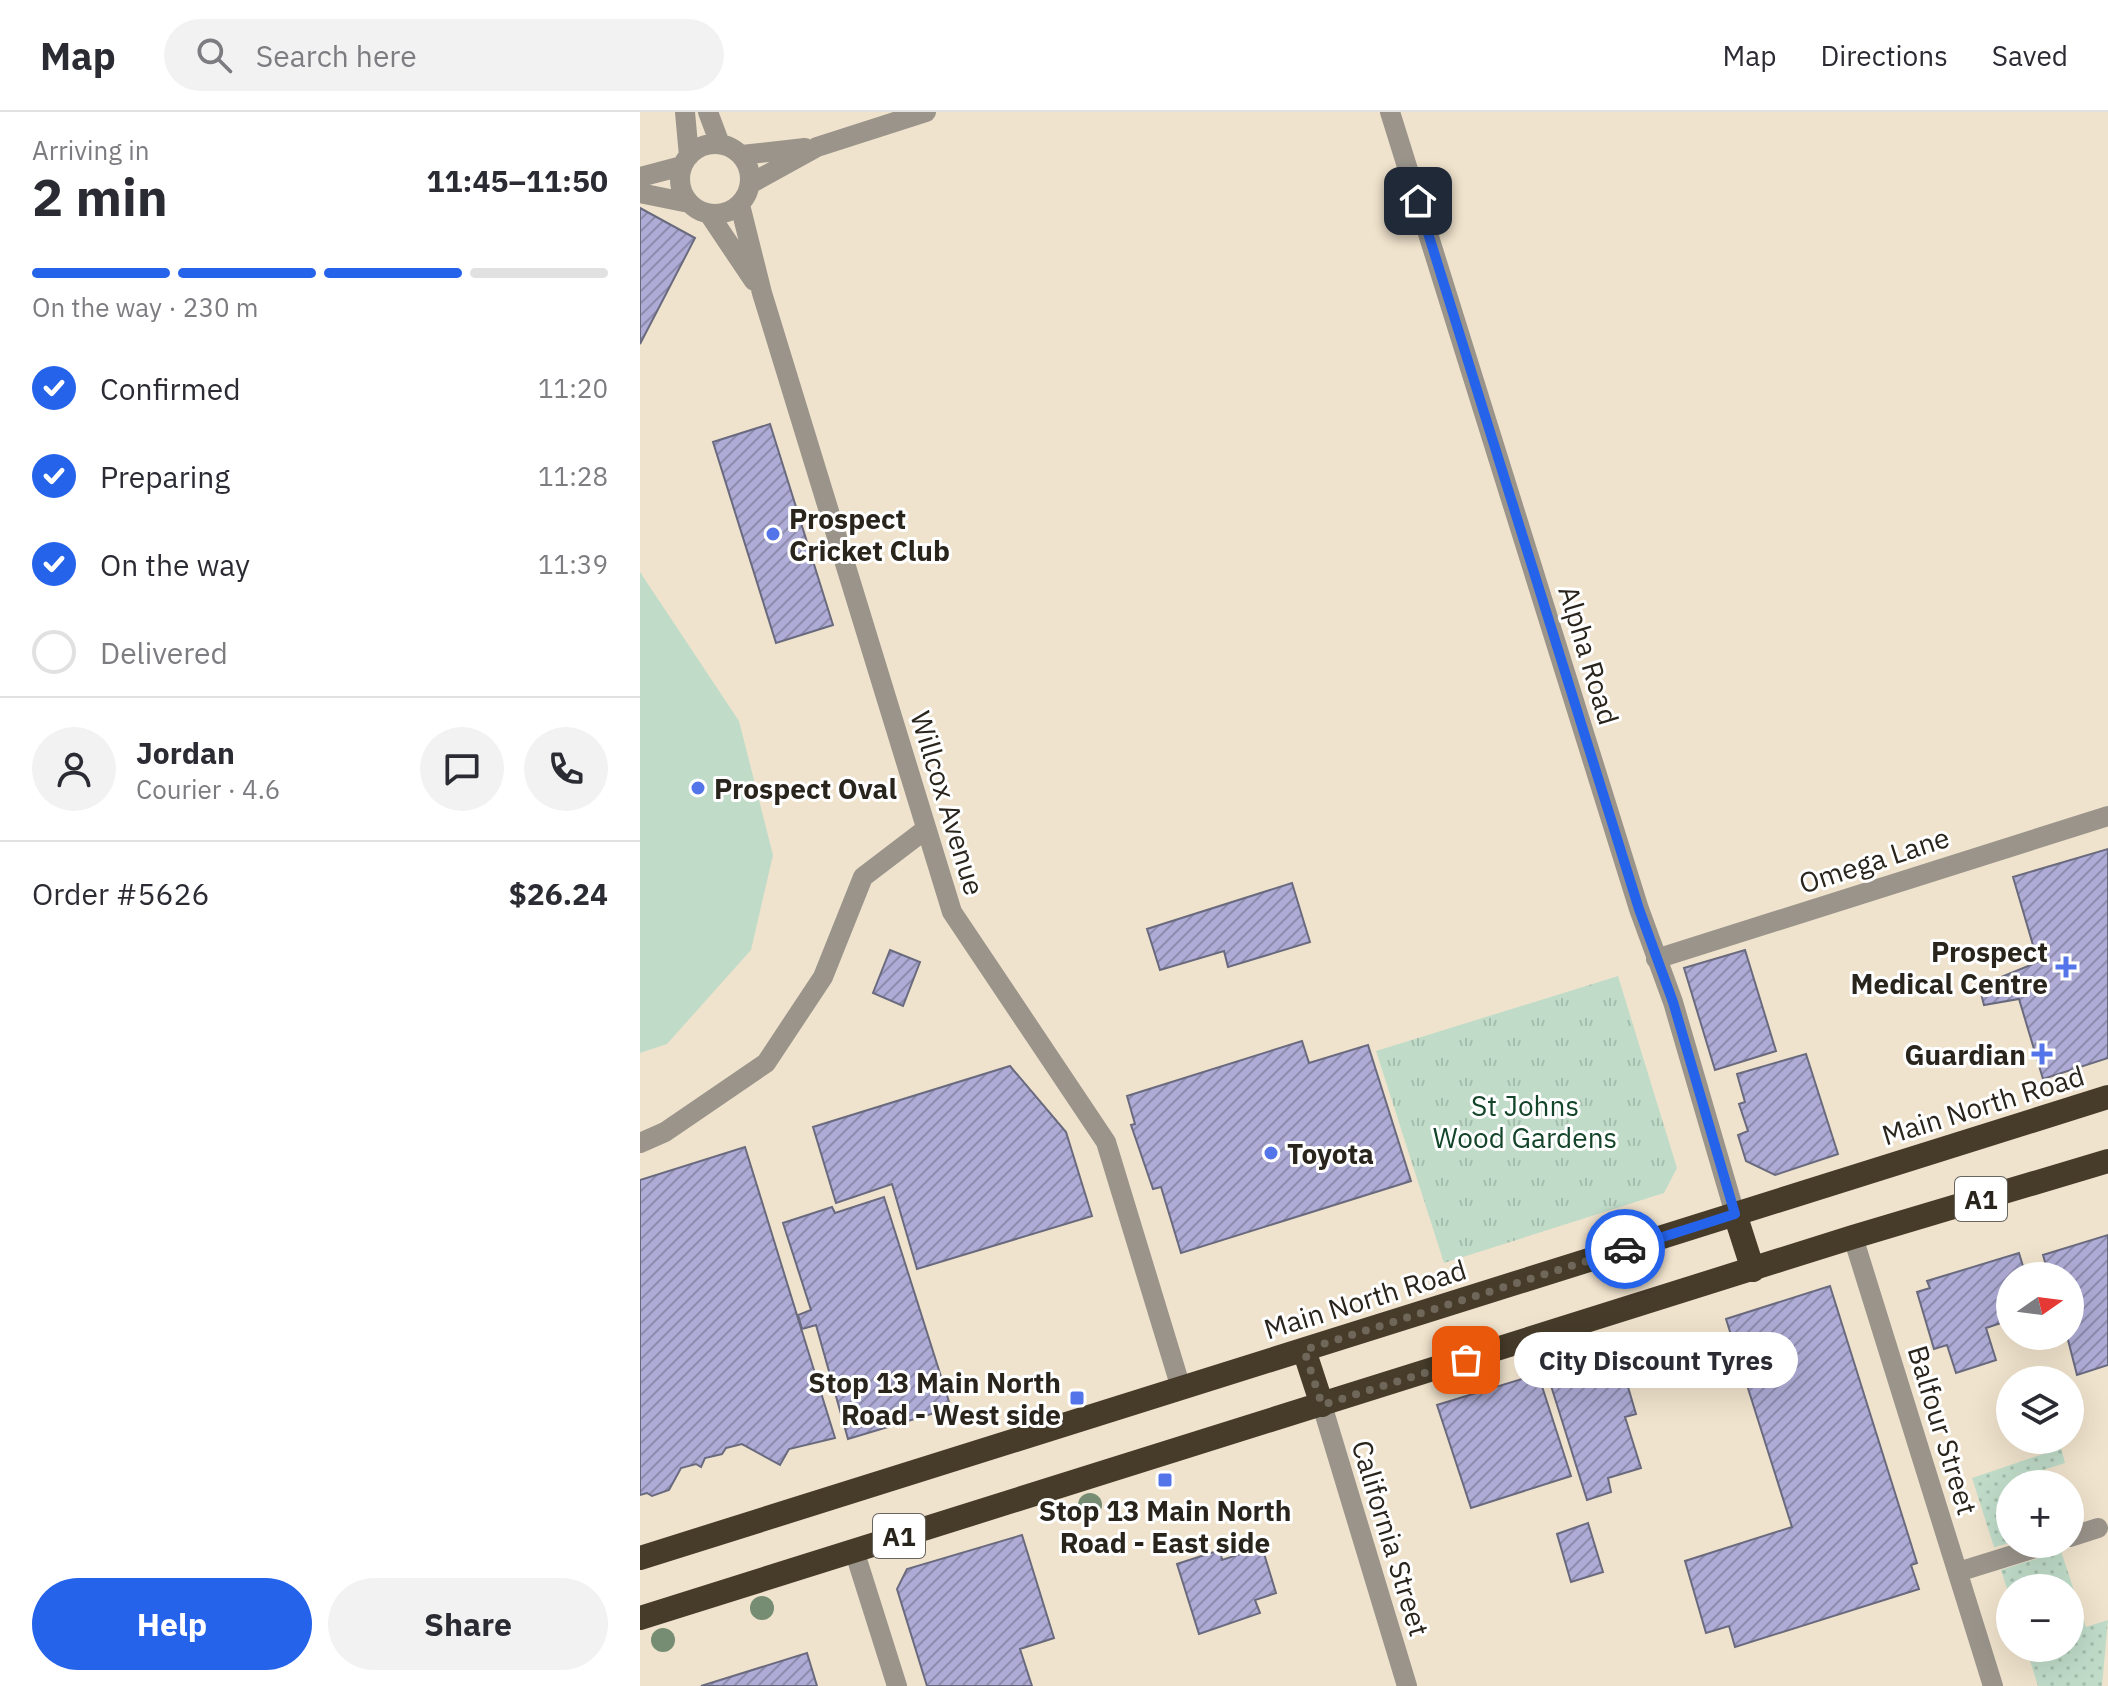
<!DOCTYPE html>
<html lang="en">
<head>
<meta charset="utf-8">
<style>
	:root { --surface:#fff; --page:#f2f2f3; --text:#2b2b33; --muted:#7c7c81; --line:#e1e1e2; --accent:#2563eb }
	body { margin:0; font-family:"IBM Plex Sans",sans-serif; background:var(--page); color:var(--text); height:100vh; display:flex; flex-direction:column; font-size:30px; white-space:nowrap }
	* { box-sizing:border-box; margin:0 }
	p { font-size:26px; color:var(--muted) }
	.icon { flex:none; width:44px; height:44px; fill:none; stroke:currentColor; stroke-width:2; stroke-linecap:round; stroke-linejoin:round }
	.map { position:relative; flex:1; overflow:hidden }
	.panel { display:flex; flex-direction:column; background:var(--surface); width:640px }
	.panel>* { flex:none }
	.needle { width:52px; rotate:76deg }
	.fabs { position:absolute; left:1356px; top:1150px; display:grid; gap:16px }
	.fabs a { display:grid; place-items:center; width:88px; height:88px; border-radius:50%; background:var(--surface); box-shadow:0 8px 32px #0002; font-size:40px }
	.pin { position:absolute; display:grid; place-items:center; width:68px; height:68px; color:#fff; margin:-34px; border-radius:16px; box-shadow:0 4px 12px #0006 }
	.courier { position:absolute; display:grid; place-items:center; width:80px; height:80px; margin:-40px; border:6px solid #2563eb; border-radius:50%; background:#fff; color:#222; box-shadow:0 2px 10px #0007 }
	.bubble { position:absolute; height:56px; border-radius:28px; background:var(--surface); box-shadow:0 8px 32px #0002; font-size:26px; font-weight:700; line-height:56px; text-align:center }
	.head em { font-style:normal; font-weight:700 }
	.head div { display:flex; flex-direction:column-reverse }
	.head { display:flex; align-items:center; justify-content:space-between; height:136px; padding:0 32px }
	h1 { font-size:52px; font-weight:700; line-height:60px }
	.bar { display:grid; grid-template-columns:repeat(4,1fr); gap:12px 8px; align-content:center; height:96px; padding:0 32px }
	.bar i { height:10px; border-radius:6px; background:var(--line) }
	.bar .active { background:var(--accent) }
	.bar p { grid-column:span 4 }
	.line { display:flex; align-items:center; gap:20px; padding:0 32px; border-top:2px solid var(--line) }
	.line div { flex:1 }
	.round { display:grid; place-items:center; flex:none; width:84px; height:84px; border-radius:42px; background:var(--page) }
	ol { padding:0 32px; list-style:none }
	li { display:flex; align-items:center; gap:24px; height:88px }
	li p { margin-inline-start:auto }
	li .icon { padding:8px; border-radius:50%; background:var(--accent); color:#fff; stroke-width:4 }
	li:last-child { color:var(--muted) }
	li i { width:44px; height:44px; border:4px solid var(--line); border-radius:50% }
	.action { display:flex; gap:16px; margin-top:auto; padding:16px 32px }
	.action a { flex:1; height:92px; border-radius:48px; background:var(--accent); color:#fff; font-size:32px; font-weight:700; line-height:92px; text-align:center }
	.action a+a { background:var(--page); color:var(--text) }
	header { display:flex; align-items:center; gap:48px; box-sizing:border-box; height:112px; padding:0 40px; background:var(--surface); border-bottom:2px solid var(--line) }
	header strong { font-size:38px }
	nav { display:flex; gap:44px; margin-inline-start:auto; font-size:28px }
	.search { width:560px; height:72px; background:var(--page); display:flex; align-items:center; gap:20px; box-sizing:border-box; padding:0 28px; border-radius:44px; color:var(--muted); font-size:30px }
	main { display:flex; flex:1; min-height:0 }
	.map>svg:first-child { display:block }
</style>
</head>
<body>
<header>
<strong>Map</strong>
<div class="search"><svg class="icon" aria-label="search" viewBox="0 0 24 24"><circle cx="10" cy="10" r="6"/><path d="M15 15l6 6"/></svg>Search here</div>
<nav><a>Map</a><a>Directions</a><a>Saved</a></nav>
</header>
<main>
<section class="panel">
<div class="head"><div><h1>2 min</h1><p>Arriving in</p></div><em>11:45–11:50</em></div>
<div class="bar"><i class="active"></i><i class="active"></i><i class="active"></i><i></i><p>On the way · 230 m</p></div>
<ol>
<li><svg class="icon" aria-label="check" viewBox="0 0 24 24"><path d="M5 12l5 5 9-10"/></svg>Confirmed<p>11:20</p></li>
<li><svg class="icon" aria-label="check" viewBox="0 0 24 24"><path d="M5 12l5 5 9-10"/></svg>Preparing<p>11:28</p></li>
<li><svg class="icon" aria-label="check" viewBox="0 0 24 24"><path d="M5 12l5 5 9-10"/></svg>On the way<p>11:39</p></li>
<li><i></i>Delivered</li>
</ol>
<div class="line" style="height:144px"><a class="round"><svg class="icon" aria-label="person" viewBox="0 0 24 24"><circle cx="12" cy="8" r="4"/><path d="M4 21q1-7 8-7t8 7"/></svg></a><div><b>Jordan</b><p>Courier · 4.6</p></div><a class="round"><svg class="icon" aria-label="chat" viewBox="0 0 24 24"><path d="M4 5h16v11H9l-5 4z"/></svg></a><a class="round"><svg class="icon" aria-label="phone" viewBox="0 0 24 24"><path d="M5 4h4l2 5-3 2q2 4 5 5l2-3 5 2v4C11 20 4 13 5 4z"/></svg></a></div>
<div class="line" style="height:104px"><div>Order #5626</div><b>$26.24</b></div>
<div class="action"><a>Help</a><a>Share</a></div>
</section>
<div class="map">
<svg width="1468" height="1574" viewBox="0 0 1468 1574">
	<defs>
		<pattern id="grass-dots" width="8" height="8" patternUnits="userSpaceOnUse" patternTransform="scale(2)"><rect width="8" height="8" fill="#c0dcc9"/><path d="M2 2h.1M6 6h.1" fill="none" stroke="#a5bdac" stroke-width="1.8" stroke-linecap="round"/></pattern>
		<pattern id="park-tufts" width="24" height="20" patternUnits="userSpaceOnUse" patternTransform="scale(2)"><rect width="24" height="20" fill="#c0dcc9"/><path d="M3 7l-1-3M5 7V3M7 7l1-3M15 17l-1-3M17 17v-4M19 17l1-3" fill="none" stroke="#a5bdac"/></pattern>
		<pattern id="building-hatch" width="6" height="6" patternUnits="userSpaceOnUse" patternTransform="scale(2)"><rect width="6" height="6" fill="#aeacd6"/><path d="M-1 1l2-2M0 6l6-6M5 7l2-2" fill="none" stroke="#8e8cad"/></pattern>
	</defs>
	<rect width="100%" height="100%" fill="#f0e3cd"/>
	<path fill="url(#grass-dots)" d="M 1421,1336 L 1425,1351 L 1397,1360 L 1400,1372 L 1370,1372 L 1370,1431 L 1354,1435 L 1332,1366 Z
		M 1421,1439 L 1446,1515 L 1468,1508 L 1462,1574 L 1398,1574 L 1386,1536 L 1430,1536 L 1430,1476 L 1370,1476 L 1370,1486 L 1361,1458 Z"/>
	<path fill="url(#park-tufts)" d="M 978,864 L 1037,1056 L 1024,1081 L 804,1151 L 736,939 Z"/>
	<path fill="#c0dcc9" d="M 0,460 L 99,609 L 133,743 L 111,838 L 27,932 L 0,941 Z"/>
	<path fill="url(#building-hatch)" stroke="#6a6a7f" stroke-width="2" d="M 0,96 L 55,126 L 0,232 Z
		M 130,312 L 193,513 L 136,531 L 73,330 Z
		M 1468,737 L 1468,946 L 1403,967 L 1379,887 L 1344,893 L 1339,874 L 1398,850 L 1373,765 Z
		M 652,771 L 670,830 L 588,855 L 584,839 L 520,858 L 507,817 Z
		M 250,838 L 280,850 L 263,894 L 233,881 Z
		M 1105,838 L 1136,939 L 1075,958 L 1044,856 Z
		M 662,929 L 669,951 L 728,933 L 771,1069 L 541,1141 L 521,1075 L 513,1077 L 491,1013 L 495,1012 L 487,984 Z
		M 1166,942 L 1198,1042 L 1135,1063 L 1106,1049 L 1098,1023 L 1108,1019 L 1099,992 L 1105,990 L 1097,962 Z
		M 370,954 L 426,1020 L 452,1104 L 277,1157 L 252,1072 L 196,1091 L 173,1015 Z
		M 105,1035 L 195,1326 L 149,1337 L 140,1353 L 102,1332 L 86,1336 L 82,1342 L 65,1346 L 61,1355 L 56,1352 L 41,1356 L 29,1378 L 12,1384 L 7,1381 L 0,1383 L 0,1068 Z
		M 244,1085 L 311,1296 L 208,1327 L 176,1213 L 162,1217 L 158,1203 L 171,1198 L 143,1111 L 192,1095 L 195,1101 Z
		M 1468,1123 L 1468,1253 L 1437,1263 L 1427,1224 L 1430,1224 L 1430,1164 L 1409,1164 L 1403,1143 Z
		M 1379,1141 L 1386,1164 L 1370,1164 L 1370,1208 L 1346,1216 L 1356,1248 L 1316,1261 L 1307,1233 L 1294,1237 L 1277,1180 L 1290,1176 L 1287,1169 Z
		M 1190,1174 L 1277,1451 L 1271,1453 L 1279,1477 L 1095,1535 L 1089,1514 L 1066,1521 L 1045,1449 L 1152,1415 L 1086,1207 Z
		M 978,1241 L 996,1302 L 985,1305 L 1001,1356 L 968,1366 L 971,1380 L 947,1388 L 907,1261 Z
		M 898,1262 L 931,1364 L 831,1396 L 797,1293 Z
		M 948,1411 L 963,1460 L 931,1470 L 917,1422 Z
		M 382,1423 L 414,1526 L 380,1537 L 392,1574 L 287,1574 L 257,1477 L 267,1457 Z
		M 622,1435 L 636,1481 L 615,1488 L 620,1501 L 559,1522 L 537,1452 L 580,1438 L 582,1448 Z
		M 167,1541 L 177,1574 L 61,1574 Z"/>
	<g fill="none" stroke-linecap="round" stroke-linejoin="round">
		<path stroke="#9a948b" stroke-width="20" d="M 45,0 L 49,44
			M 68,0 L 80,32
			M 750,0 L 999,797 L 1033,890 L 1095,1102
			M40 67a35 35 0 1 1 70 0a35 35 0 1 1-70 0Z
			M 102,43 L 165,36
			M 0,65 L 42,54
			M 110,72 L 177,35 L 286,0
			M 0,81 L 49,91
			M 100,93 L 122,181 L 312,800 L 466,1030 L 541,1276
			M 69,102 L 114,169
			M 1016,847 L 1468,704
			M 0,1031 L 25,1020 L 126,951 L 183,865 L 223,765 L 286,717
			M 1213,1125 L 1353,1574
			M 682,1293 L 767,1574
			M 1430,1425 L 1458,1416
			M 214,1438 L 257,1574
			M 1318,1460 L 1408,1432"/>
		<path stroke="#473c2a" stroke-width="24" d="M 1095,1102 L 1113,1158
			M 664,1238 L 682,1293
			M 0,1446 L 1468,985
			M 0,1506 L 1213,1125 L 1468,1049"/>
	</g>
	<g fill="#768c73">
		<circle cx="450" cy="1393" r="12"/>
		<circle cx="122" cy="1496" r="12"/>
		<circle cx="23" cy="1528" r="12"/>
	</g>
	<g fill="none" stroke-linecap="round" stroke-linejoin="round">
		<path stroke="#6f675a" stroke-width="8" stroke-dasharray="0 14.4" d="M 826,1248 L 682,1293 L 664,1238 L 985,1137"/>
		<path stroke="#2563eb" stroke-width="10" d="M 778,89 L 999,797 L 1033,890 L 1095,1102 L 985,1137"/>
	</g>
	<g fill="#5474e9" stroke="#fff" stroke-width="3">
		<circle cx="133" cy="422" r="8"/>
		<circle cx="58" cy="676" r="8"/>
		<path d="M1422 843h8v8h8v8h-8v8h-8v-8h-8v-8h8z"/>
		<path d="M1398 930h8v8h8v8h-8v8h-8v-8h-8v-8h8z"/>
		<circle cx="631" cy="1041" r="8"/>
		<rect x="429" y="1278" width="16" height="16" rx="4"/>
		<rect x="517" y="1360" width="16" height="16" rx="4"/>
	</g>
	<g text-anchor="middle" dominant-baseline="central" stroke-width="6" stroke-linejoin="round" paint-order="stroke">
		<g fill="#fff" stroke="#696660" stroke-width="2">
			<rect x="1315" y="1065" width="52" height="44" rx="6"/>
			<rect x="233" y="1402" width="52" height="44" rx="6"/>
		</g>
		<g font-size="26" font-weight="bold" fill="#29241c">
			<text x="1341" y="1087">A1</text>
			<text x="259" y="1424">A1</text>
		</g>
		<g font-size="28" font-weight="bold" fill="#29241c" stroke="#fff" text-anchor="start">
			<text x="149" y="406">Prospect<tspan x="149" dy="32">Cricket Club</tspan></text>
			<text x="74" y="676">Prospect Oval</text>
			<text x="1408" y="839" text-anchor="end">Prospect<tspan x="1408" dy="32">Medical Centre</tspan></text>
			<text x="1386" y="942" text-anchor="end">Guardian</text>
			<text x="647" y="1041">Toyota</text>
			<text x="421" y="1270" text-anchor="end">Stop 13 Main North<tspan x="421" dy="32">Road - West side</tspan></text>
			<text x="525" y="1398" text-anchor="middle">Stop 13 Main North<tspan x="525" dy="32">Road - East side</tspan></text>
		</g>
		<g font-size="28" fill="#29241c" stroke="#fff">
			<text transform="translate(949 543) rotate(73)">Alpha Road</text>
			<text transform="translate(308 691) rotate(73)">Willcox Avenue</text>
			<text transform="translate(1234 748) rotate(-18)">Omega Lane</text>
			<text transform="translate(1343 993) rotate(-17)">Main North Road</text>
			<text transform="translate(725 1187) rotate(-17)">Main North Road</text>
			<text transform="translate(1303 1318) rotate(73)">Balfour Street</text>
			<text transform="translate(751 1426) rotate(73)">California Street</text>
		</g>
		<g font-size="28" fill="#13452a" stroke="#fff">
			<text x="885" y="993">St Johns<tspan x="885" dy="32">Wood Gardens</tspan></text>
		</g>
	</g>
</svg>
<div class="fabs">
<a><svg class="needle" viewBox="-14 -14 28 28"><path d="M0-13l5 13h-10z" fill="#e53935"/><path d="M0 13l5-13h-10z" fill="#7c7c81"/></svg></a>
<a><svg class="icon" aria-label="layers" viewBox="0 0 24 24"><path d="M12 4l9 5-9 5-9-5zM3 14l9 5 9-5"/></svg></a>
<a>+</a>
<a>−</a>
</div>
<div class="pin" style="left:826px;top:1248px;background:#ea580c"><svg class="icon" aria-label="bag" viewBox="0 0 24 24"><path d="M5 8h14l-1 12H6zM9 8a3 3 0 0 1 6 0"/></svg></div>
<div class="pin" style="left:778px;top:89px;background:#1f2937"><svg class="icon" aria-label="home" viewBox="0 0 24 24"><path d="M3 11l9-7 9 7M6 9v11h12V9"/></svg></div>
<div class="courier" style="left:985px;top:1137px"><svg class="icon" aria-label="car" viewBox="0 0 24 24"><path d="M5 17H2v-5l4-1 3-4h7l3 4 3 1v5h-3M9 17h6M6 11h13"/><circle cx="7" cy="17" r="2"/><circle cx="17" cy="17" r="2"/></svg></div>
<div class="bubble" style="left:874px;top:1220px;width:284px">City Discount Tyres</div>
</div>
</main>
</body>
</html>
